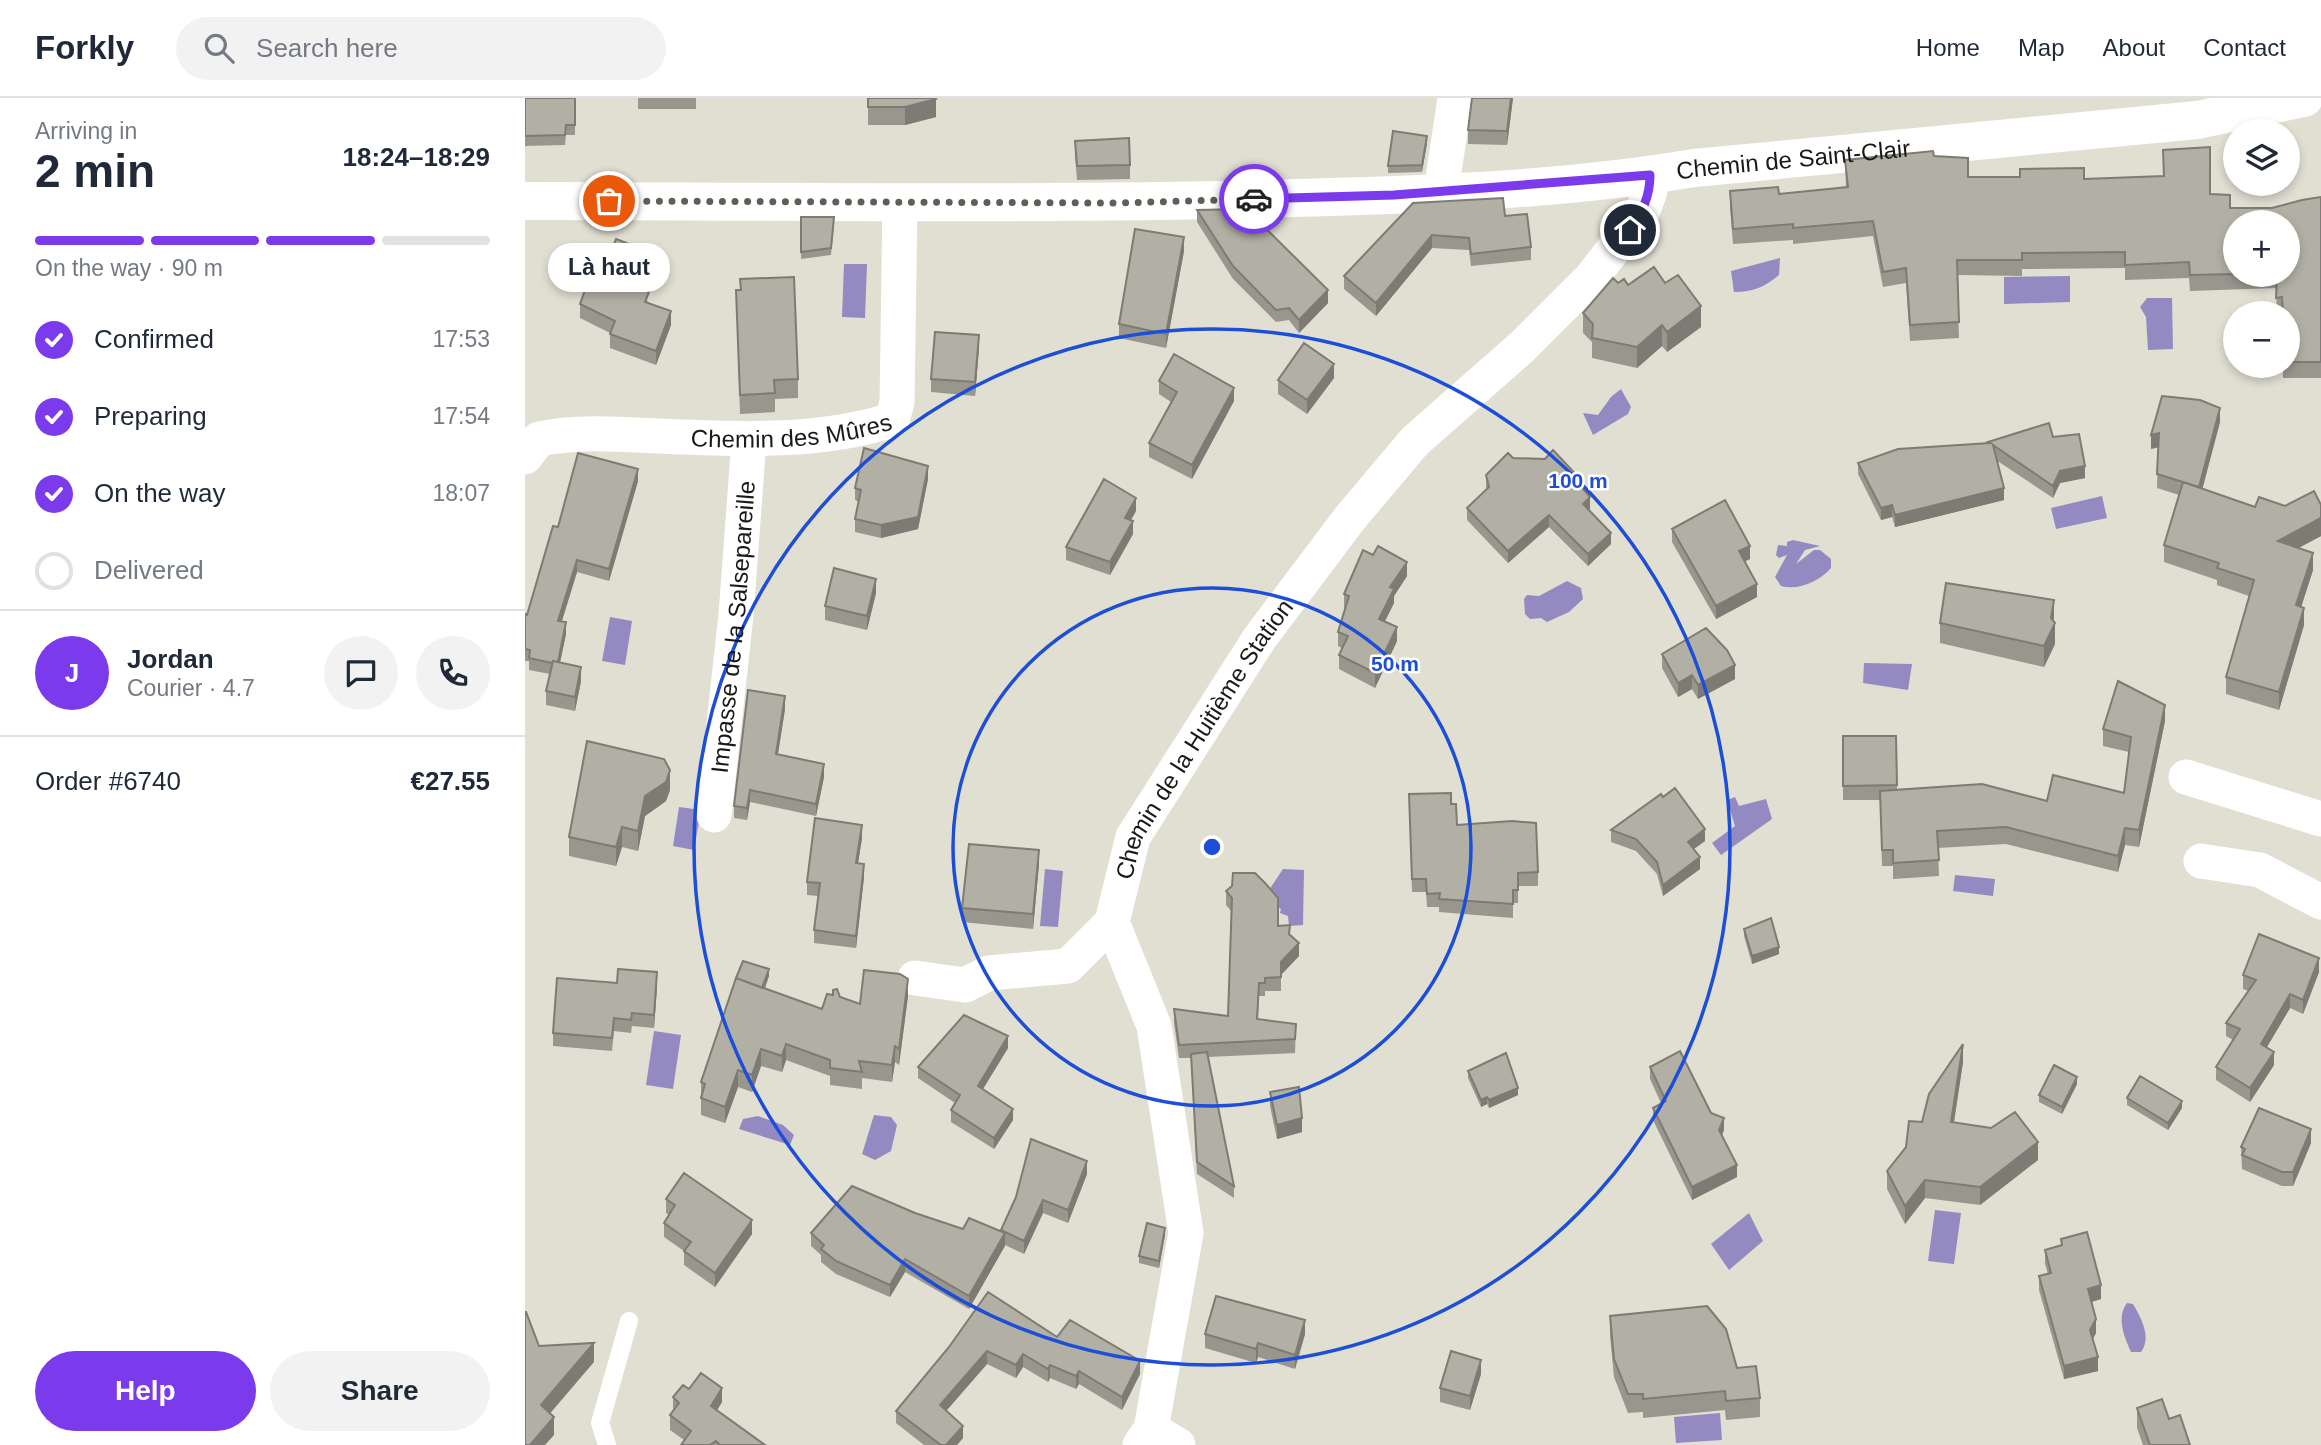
<!DOCTYPE html>
<html lang="en">
<head>
<meta charset="utf-8">
<style>
	:root { --surface:#fff; --page:#f2f2f3; --text:#1f2937; --muted:#747a83; --line:#e0e1e3; --accent:#7c3aed }
	body { margin:0; font-family:Helvetica,sans-serif; background:var(--page); color:var(--text); height:100vh; display:flex; flex-direction:column; font-size:26px; white-space:nowrap }
	* { box-sizing:border-box; margin:0 }
	p { font-size:23px; color:var(--muted) }
	.icon { flex:none; width:38px; height:38px; fill:none; stroke:currentColor; stroke-width:2; stroke-linecap:round; stroke-linejoin:round }
	.map { position:relative; flex:1; overflow:hidden }
	.sheet { display:flex; flex-direction:column; background:var(--surface); width:525px }
	.sheet>* { flex:none }
	.controls { position:absolute; left:1698px; top:21px; display:grid; gap:14px }
	.controls a { display:grid; place-items:center; width:77px; height:77px; border-radius:50%; background:var(--surface); box-shadow:0 4px 10px #0003; font-size:35px }
	.pin { position:absolute; display:grid; place-items:center; width:60px; height:60px; color:#fff; margin:-30px; border:4px solid #fff; border-radius:50%; box-shadow:0 2px 7px #0007 }
	.courier { position:absolute; display:grid; place-items:center; width:70px; height:70px; margin:-35px; border:5px solid #7c3aed; border-radius:50%; background:#fff; color:#222; box-shadow:0 2px 9px #0007 }
	.bubble { position:absolute; height:49px; border-radius:24px; background:var(--surface); box-shadow:0 4px 10px #0003; font-size:23px; font-weight:600; line-height:49px; text-align:center }
	.summary em { font-style:normal; font-weight:600 }
	.summary div { display:flex; flex-direction:column-reverse }
	.summary { display:flex; align-items:center; justify-content:space-between; height:119px; padding:0 35px }
	h1 { font-size:46px; font-weight:600; line-height:52px }
	.bar { display:grid; grid-template-columns:repeat(4,1fr); gap:10px 7px; align-content:center; height:84px; padding:0 35px }
	.bar i { height:9px; border-radius:5px; background:var(--line) }
	.bar .active { background:var(--accent) }
	.bar p { grid-column:span 4 }
	.line { display:flex; align-items:center; gap:18px; padding:0 35px; border-top:2px solid var(--line) }
	.line div { flex:1 }
	.round { display:grid; place-items:center; flex:none; width:74px; height:74px; border-radius:37px; background:var(--page) }
	ol { padding:0 35px; list-style:none }
	li { display:flex; align-items:center; gap:21px; height:77px }
	li p { margin-inline-start:auto }
	li .icon { padding:7px; border-radius:50%; background:var(--accent); color:#fff; stroke-width:4 }
	li:last-child { color:var(--muted) }
	li i { width:38px; height:38px; border:4px solid var(--line); border-radius:50% }
	.cta { display:flex; gap:14px; margin-top:auto; padding:14px 35px }
	.cta a { flex:1; height:80px; border-radius:42px; background:var(--accent); color:#fff; font-size:28px; font-weight:600; line-height:80px; text-align:center }
	.cta a+a { background:var(--page); color:var(--text) }
	header { display:flex; align-items:center; gap:42px; box-sizing:border-box; height:98px; padding:0 35px; background:var(--surface); border-bottom:2px solid var(--line) }
	header strong { font-size:33px }
	nav { display:flex; gap:38px; margin-inline-start:auto; font-size:24px }
	.search { width:490px; height:63px; background:var(--page); display:flex; align-items:center; gap:18px; box-sizing:border-box; padding:0 24px; border-radius:38px; color:var(--muted); font-size:26px }
	main { display:flex; flex:1; min-height:0 }
	.map>svg:first-child { display:block }
</style>
</head>
<body>
<header>
<strong>Forkly</strong>
<div class="search"><svg class="icon" aria-label="search" viewBox="0 0 24 24"><circle cx="10" cy="10" r="6"/><path d="M15 15l6 6"/></svg>Search here</div>
<nav><a>Home</a><a>Map</a><a>About</a><a>Contact</a></nav>
</header>
<main>
<section class="sheet">
<div class="summary"><div><h1>2 min</h1><p>Arriving in</p></div><em>18:24–18:29</em></div>
<div class="bar"><i class="active"></i><i class="active"></i><i class="active"></i><i></i><p>On the way · 90 m</p></div>
<ol>
<li><svg class="icon" aria-label="check" viewBox="0 0 24 24"><path d="M5 12l5 5 9-10"/></svg>Confirmed<p>17:53</p></li>
<li><svg class="icon" aria-label="check" viewBox="0 0 24 24"><path d="M5 12l5 5 9-10"/></svg>Preparing<p>17:54</p></li>
<li><svg class="icon" aria-label="check" viewBox="0 0 24 24"><path d="M5 12l5 5 9-10"/></svg>On the way<p>18:07</p></li>
<li><i></i>Delivered</li>
</ol>
<div class="line" style="height:126px"><b class="round" style="background:var(--accent);color:#fff">J</b><div><b>Jordan</b><p>Courier · 4.7</p></div><a class="round"><svg class="icon" aria-label="chat" viewBox="0 0 24 24"><path d="M4 5h16v11H9l-5 4z"/></svg></a><a class="round"><svg class="icon" aria-label="phone" viewBox="0 0 24 24"><path d="M5 4h4l2 5-3 2q2 4 5 5l2-3 5 2v4C11 20 4 13 5 4z"/></svg></a></div>
<div class="line" style="height:91px"><div>Order #6740</div><b>€27.55</b></div>
<div class="cta"><a>Help</a><a>Share</a></div>
</section>
<div class="map">
<svg width="1796" height="1347" viewBox="0 0 1796 1347">
	<rect width="100%" height="100%" fill="#e1ded2"/>
	<path fill="#948ac2" d="M 1255,160 L 1254,177 C 1239,189 1229,194 1209,194 L 1206,173 Z
		M 319,166 L 342,166 L 340,220 L 317,219 Z
		M 1545,178 L 1545,204 L 1479,206 L 1479,179 Z
		M 1622,200 L 1647,200 L 1648,251 L 1623,252 L 1621,219 L 1615,209 Z
		M 1096,291 L 1106,309 L 1103,316 L 1068,337 L 1058,315 L 1073,317 L 1086,299 Z
		M 1577,398 L 1582,420 L 1531,431 L 1526,410 Z
		M 1268,442 L 1295,448 L 1280,452 L 1271,466 L 1289,452 L 1295,452 L 1306,461 L 1306,470 C 1295,483 1273,493 1256,488 L 1250,479 L 1262,457 L 1254,460 L 1251,457 L 1253,447 L 1262,448 L 1262,444 Z
		M 1042,483 L 1056,490 L 1058,501 L 1044,514 L 1022,524 L 1016,520 L 1005,521 L 1000,516 L 999,501 L 1002,497 L 1014,498 Z
		M 85,519 L 107,523 L 100,567 L 77,563 Z
		M 1339,565 L 1387,566 L 1383,592 L 1338,585 Z
		M 1210,699 L 1214,708 L 1241,701 L 1247,721 L 1196,757 L 1187,745 L 1210,728 L 1202,702 Z
		M 154,709 L 176,712 L 169,752 L 148,748 Z
		M 520,771 L 538,773 L 533,829 L 515,828 Z
		M 758,771 L 779,772 L 778,827 L 764,828 L 763,818 L 755,815 L 756,811 L 740,798 Z
		M 1430,777 L 1470,781 L 1468,798 L 1428,793 Z
		M 129,933 L 156,937 L 148,991 L 121,987 Z
		M 349,1017 L 366,1019 L 372,1027 L 366,1053 L 350,1062 L 337,1056 Z
		M 233,1018 L 258,1027 L 269,1037 L 265,1047 L 214,1031 L 218,1021 Z
		M 1410,1112 L 1436,1115 L 1429,1166 L 1403,1163 Z
		M 1224,1115 L 1238,1143 L 1204,1172 L 1186,1146 Z
		M 1602,1205 L 1608,1206 C 1616,1220 1627,1239 1616,1254 L 1606,1254 C 1599,1238 1591,1220 1602,1205 Z
		M 1195,1315 L 1197,1342 L 1151,1345 L 1149,1319 Z"/>
	<g fill="none" stroke-linecap="round" stroke-linejoin="round">
		<path stroke="#fff" stroke-width="18" d="M 82,1347 L 75,1325 L 104,1223"/>
		<g stroke="#fff" stroke-width="35">
			<path d="M 916,94 L 930,0"/>
			<path id="s1" d="M 0,359 L 14,341 C 54,333 92,336 132,338 C 209,341 292,346 367,322 L 372,304 L 375,104"/>
			<path d="M 1661,679 L 1796,721"/>
			<path id="s2" d="M 189,717 L 211,517 L 224,342"/>
			<path d="M 1676,763 L 1735,772 L 1796,804"/>
			<path d="M 390,880 L 440,887 L 464,875 L 543,868 L 587,824"/>
			<path d="M 626,1331 L 653,1347"/>
			<path id="s3" d="M 615,1347 L 626,1331 L 661,1135 L 629,928 L 587,824 L 608,739 L 734,541 L 825,420 L 890,343 L 997,249 L 1066,180 L 1117,115 L 1125,93 L 1125,77"/>
		</g>
		<path stroke="#fff" stroke-width="38" id="s4" d="M 0,103 C 245,103 490,107 735,101 C 879,97 1026,94 1169,70 L 1672,22 L 1779,0"/>
	</g>
	<path fill="#99978d" fill-rule="evenodd" d="M 0,0 L 50,0 L 50,37 L 41,37 L 40,47 L 0,48 Z
		M 113,0 L 171,0 L 171,11 L 113,11 Z
		M 343,0 L 411,1 L 411,19 L 380,27 L 343,27 Z
		M 947,0 L 988,0 L 982,47 L 943,46 L 943,32 Z
		M 550,43 L 605,67 L 605,81 L 552,82 L 550,57 Z
		M 902,45 L 897,74 L 863,75 L 863,68 Z
		M 1638,52 L 1685,96 L 1705,110 L 1747,110 L 1796,99 L 1796,280 L 1758,280 L 1758,268 L 1762,268 L 1762,215 L 1751,215 L 1752,190 L 1665,193 L 1664,180 L 1600,182 L 1600,170 L 1497,171 L 1497,178 L 1432,177 L 1434,240 L 1385,243 L 1381,185 L 1358,189 L 1348,138 L 1268,146 L 1268,142 L 1208,146 L 1205,109 L 1205,93 L 1254,96 L 1321,89 L 1320,62 L 1409,58 L 1443,79 L 1559,81 L 1639,78 ZM 1710,124 L 1762,177 L 1710,177 Z
		M 888,105 L 980,118 L 1006,149 L 1006,162 L 946,168 L 944,152 L 907,150 L 851,218 L 819,191 L 819,178 Z
		M 672,112 L 803,205 L 774,235 L 764,222 L 751,224 L 708,181 L 672,124 Z
		M 276,119 L 309,126 L 306,157 L 276,161 Z
		M 659,153 L 641,250 L 594,240 L 594,226 Z
		M 120,166 L 111,189 L 124,205 L 146,227 L 131,267 L 85,250 L 85,235 L 55,220 L 55,206 Z
		M 215,181 L 273,281 L 273,300 L 250,301 L 250,314 L 215,316 L 211,192 L 215,192 Z
		M 1093,185 L 1103,187 L 1140,185 L 1176,229 L 1142,254 L 1137,248 L 1112,270 L 1067,260 L 1067,244 L 1058,235 L 1058,215 Z
		M 454,250 L 450,298 L 406,294 L 406,281 Z
		M 809,280 L 782,316 L 753,296 L 753,282 Z
		M 634,283 L 709,303 L 667,381 L 624,359 L 624,345 L 646,304 L 634,296 Z
		M 1695,324 L 1677,390 L 1730,409 L 1796,407 L 1796,438 L 1773,450 L 1788,472 L 1776,509 L 1779,527 L 1754,612 L 1701,596 L 1701,579 L 1724,498 L 1692,487 L 1692,482 L 1639,464 L 1639,447 L 1654,397 L 1632,390 L 1633,349 L 1626,351 Z
		M 1528,339 L 1560,380 L 1535,385 L 1528,400 L 1471,362 L 1479,402 L 1370,429 L 1367,419 L 1356,422 L 1333,376 L 1333,365 L 1463,345 L 1463,344 Z
		M 988,360 L 1057,390 L 1065,411 L 1064,412 L 1086,446 L 1063,468 L 1024,429 L 983,465 L 942,422 L 942,410 L 961,391 L 961,377 Z
		M 403,381 L 393,431 L 356,440 L 330,434 L 330,421 L 334,404 L 330,402 L 330,390 Z
		M 113,383 L 84,483 L 52,474 L 37,523 L 41,536 L 35,565 L 56,583 L 50,613 L 21,607 L 21,593 L 25,576 L 4,572 L 4,563 L 0,563 L 0,516 L 2,517 L 33,429 Z
		M 611,413 L 606,422 L 608,436 L 585,477 L 541,462 L 541,449 Z
		M 1147,431 L 1225,461 L 1219,464 L 1232,499 L 1191,521 L 1147,444 Z
		M 882,478 L 869,498 L 869,505 L 860,523 L 872,543 L 850,590 L 814,571 L 814,557 L 817,550 L 813,548 L 813,534 L 820,511 L 819,510 L 819,496 Z
		M 351,495 L 342,532 L 300,522 L 300,508 Z
		M 1529,524 L 1530,546 L 1519,569 L 1415,545 L 1415,525 Z
		M 1137,556 L 1210,581 L 1173,601 L 1167,591 L 1153,599 L 1137,570 Z
		M 260,611 L 253,656 L 299,679 L 291,718 L 225,704 L 222,722 L 209,720 L 209,708 Z
		M 1640,623 L 1614,749 L 1600,747 L 1593,774 L 1481,746 L 1413,750 L 1414,778 L 1368,781 L 1368,768 L 1357,768 L 1355,702 L 1318,702 L 1318,638 L 1371,638 L 1372,692 L 1522,703 L 1599,695 L 1604,654 L 1578,648 L 1578,631 Z
		M 145,692 L 141,703 L 120,718 L 113,753 L 97,749 L 91,768 L 44,758 L 44,739 Z
		M 884,696 L 926,706 L 932,727 L 1013,774 L 1013,788 L 993,788 L 993,805 L 988,805 L 988,820 L 914,814 L 914,809 L 902,809 L 901,794 L 887,794 Z
		M 1138,699 L 1180,743 L 1169,751 L 1175,771 L 1138,798 L 1132,776 L 1111,753 L 1086,744 L 1086,732 Z
		M 337,740 L 333,765 L 339,779 L 331,850 L 289,845 L 289,832 L 293,798 L 282,797 L 282,784 Z
		M 514,766 L 508,831 L 437,824 L 437,810 Z
		M 701,793 L 765,837 L 774,858 L 756,877 L 756,893 L 740,893 L 740,898 L 734,898 L 733,921 L 771,926 L 770,955 L 683,959 L 709,1088 L 709,1100 L 672,1076 L 666,960 L 654,960 L 649,925 L 649,911 L 703,918 L 706,813 L 701,807 Z
		M 1219,831 L 1254,856 L 1227,866 L 1219,838 Z
		M 1794,874 L 1778,916 L 1765,910 L 1742,949 L 1749,967 L 1725,1004 L 1691,982 L 1691,969 L 1708,942 L 1701,938 L 1701,925 L 1723,893 L 1718,891 L 1718,877 Z
		M 244,878 L 239,890 L 297,911 L 315,899 L 335,906 L 383,898 L 374,967 L 370,964 L 367,984 L 337,980 L 337,991 L 305,987 L 305,978 L 261,962 L 257,974 L 236,968 L 227,994 L 213,989 L 200,1025 L 176,1017 L 176,984 Z
		M 92,885 L 132,888 L 129,930 L 107,928 L 106,935 L 89,933 L 87,953 L 28,948 L 28,935 Z
		M 483,950 L 458,991 L 488,1022 L 469,1051 L 426,1024 L 426,1012 L 430,1005 L 393,980 L 393,969 Z
		M 1438,964 L 1429,1025 L 1513,1062 L 1455,1107 L 1400,1100 L 1380,1126 L 1362,1091 L 1362,1073 L 1381,1049 Z
		M 1125,969 L 1186,1015 L 1199,1032 L 1197,1037 L 1212,1079 L 1167,1102 L 1128,1022 L 1128,1010 L 1136,1005 L 1125,981 Z
		M 943,973 L 993,997 L 964,1010 L 962,1006 L 956,1009 L 943,980 Z
		M 1552,986 L 1537,1016 L 1514,1004 L 1514,997 Z
		M 745,994 L 777,1034 L 752,1041 L 745,1008 Z
		M 1602,1000 L 1657,1010 L 1643,1032 L 1602,1007 Z
		M 1786,1045 L 1768,1088 L 1757,1088 L 1717,1071 L 1716,1049 Z
		M 562,1076 L 543,1125 L 518,1115 L 499,1156 L 480,1147 L 444,1211 L 380,1174 L 365,1199 L 311,1176 L 296,1164 L 296,1157 L 286,1148 L 286,1135 L 390,1115 L 438,1131 L 476,1133 L 491,1099 Z
		M 141,1101 L 227,1136 L 190,1189 L 159,1167 L 159,1153 L 139,1139 L 139,1125 L 144,1117 L 141,1115 Z
		M 640,1137 L 634,1170 L 614,1165 L 614,1158 Z
		M 1536,1141 L 1576,1201 L 1566,1204 L 1571,1235 L 1568,1241 L 1573,1273 L 1539,1281 L 1514,1192 L 1514,1178 L 1523,1176 L 1520,1166 L 1520,1152 L 1536,1148 Z
		M 1085,1218 L 1212,1270 L 1235,1300 L 1235,1319 L 1201,1322 L 1200,1312 L 1118,1320 L 1118,1314 L 1103,1315 L 1089,1279 L 1085,1237 Z
		M 680,1236 L 780,1236 L 770,1271 L 733,1259 L 731,1265 L 680,1250 Z
		M 532,1239 L 615,1276 L 597,1312 L 554,1286 L 551,1291 L 525,1280 L 523,1284 L 498,1269 L 491,1280 L 462,1266 L 421,1313 L 438,1340 L 432,1347 L 399,1347 L 371,1325 L 371,1313 L 424,1249 Z
		M 956,1276 L 945,1312 L 915,1304 L 915,1290 Z
		M 164,1291 L 197,1304 L 192,1312 L 240,1347 L 156,1347 L 159,1342 L 145,1332 L 145,1317 L 148,1313 L 148,1299 Z
		M 1612,1310 L 1665,1347 L 1618,1347 L 1612,1330 Z"/>
	<path fill="#7d7b73" d="M 986,0 L 988,0 L 982,47 L 982,33 Z
		M 411,1 L 411,19 L 380,27 L 380,9 Z
		M 902,38 L 902,45 L 897,74 L 897,67 Z
		M 907,137 L 907,150 L 851,218 L 851,205 Z
		M 659,139 L 659,153 L 641,250 L 641,236 Z
		M 120,152 L 120,166 L 106,202 L 106,188 Z
		M 803,192 L 803,205 L 774,235 L 774,222 Z
		M 1176,208 L 1176,229 L 1142,254 L 1142,234 Z
		M 146,213 L 146,227 L 131,267 L 131,253 Z
		M 1137,227 L 1137,248 L 1112,270 L 1112,249 Z
		M 454,237 L 454,250 L 450,298 L 450,284 Z
		M 809,266 L 809,280 L 782,316 L 782,302 Z
		M 709,290 L 709,303 L 667,381 L 667,367 Z
		M 1695,310 L 1695,324 L 1674,404 L 1674,390 Z
		M 1634,335 L 1634,349 L 1626,351 L 1626,337 Z
		M 403,368 L 403,381 L 393,431 L 356,440 L 356,427 Z
		M 1560,368 L 1560,380 L 1535,385 L 1528,400 L 1528,388 L 1535,373 Z
		M 113,371 L 113,383 L 84,483 L 84,471 Z
		M 1479,390 L 1479,402 L 1370,429 L 1370,417 Z
		M 1065,399 L 1065,411 L 1058,418 L 1058,406 Z
		M 611,400 L 611,413 L 600,432 L 600,420 Z
		M 1367,407 L 1367,419 L 1356,422 L 1356,410 Z
		M 1024,417 L 1024,429 L 983,465 L 983,453 Z
		M 1796,420 L 1796,438 L 1753,461 L 1753,443 Z
		M 608,423 L 608,436 L 585,477 L 585,464 Z
		M 1086,435 L 1086,446 L 1063,468 L 1063,456 Z
		M 1225,448 L 1225,461 L 1214,466 L 1214,453 Z
		M 1788,455 L 1788,472 L 1771,525 L 1771,507 Z
		M 52,462 L 52,474 L 33,535 L 33,523 Z
		M 882,464 L 882,478 L 869,498 L 869,505 L 854,535 L 854,521 L 865,489 Z
		M 351,481 L 351,495 L 342,532 L 342,518 Z
		M 1232,486 L 1232,499 L 1191,521 L 1191,508 Z
		M 1529,502 L 1529,522 L 1527,530 L 1530,525 L 1530,546 L 1519,569 L 1519,548 Z
		M 1779,510 L 1779,527 L 1754,612 L 1754,594 Z
		M 41,524 L 41,536 L 32,578 L 32,566 Z
		M 872,529 L 872,543 L 850,590 L 850,575 Z
		M 1210,567 L 1210,581 L 1173,601 L 1173,587 Z
		M 56,569 L 56,583 L 50,613 L 50,599 Z
		M 1167,577 L 1167,591 L 1153,599 L 1153,585 Z
		M 260,598 L 260,611 L 251,668 L 251,656 Z
		M 1640,607 L 1640,623 L 1614,749 L 1614,732 Z
		M 299,666 L 299,679 L 291,718 L 291,706 Z
		M 145,672 L 145,692 L 141,703 L 120,718 L 113,753 L 113,733 L 120,698 Z
		M 225,692 L 225,704 L 222,722 L 222,710 Z
		M 337,727 L 337,740 L 331,778 L 331,765 Z
		M 97,729 L 97,749 L 91,768 L 91,749 Z
		M 1600,730 L 1600,747 L 1593,774 L 1593,758 Z
		M 1180,731 L 1180,743 L 1163,755 L 1163,744 Z
		M 514,752 L 514,766 L 508,831 L 508,816 Z
		M 1175,759 L 1175,771 L 1138,798 L 1138,787 Z
		M 339,766 L 339,779 L 331,850 L 331,838 Z
		M 774,845 L 774,858 L 756,877 L 756,893 L 756,864 Z
		M 1254,849 L 1254,856 L 1227,866 L 1227,858 Z
		M 1794,860 L 1794,874 L 1778,916 L 1778,902 Z
		M 244,871 L 244,878 L 235,905 L 235,897 Z
		M 132,874 L 132,888 L 129,930 L 129,917 Z
		M 383,881 L 383,898 L 374,967 L 374,951 Z
		M 1765,896 L 1765,910 L 1736,959 L 1736,946 Z
		M 483,938 L 483,950 L 453,999 L 453,988 Z
		M 261,946 L 261,962 L 257,974 L 257,958 Z
		M 1438,946 L 1438,964 L 1426,1042 L 1426,1024 Z
		M 370,948 L 370,964 L 367,984 L 367,967 Z
		M 236,951 L 236,968 L 227,994 L 227,977 Z
		M 1749,954 L 1749,967 L 1725,1004 L 1725,990 Z
		M 213,972 L 213,989 L 200,1025 L 200,1009 Z
		M 1552,979 L 1552,986 L 1537,1016 L 1537,1009 Z
		M 993,990 L 993,997 L 964,1010 L 964,1002 Z
		M 962,999 L 962,1006 L 956,1009 L 956,1002 Z
		M 1657,1003 L 1657,1010 L 1643,1032 L 1643,1025 Z
		M 488,1011 L 488,1022 L 469,1051 L 469,1040 Z
		M 777,1020 L 777,1034 L 752,1041 L 752,1027 Z
		M 1199,1020 L 1199,1032 L 1194,1044 L 1194,1032 Z
		M 1786,1031 L 1786,1045 L 1768,1088 L 1768,1074 Z
		M 1513,1044 L 1513,1062 L 1455,1107 L 1455,1089 Z
		M 562,1063 L 562,1076 L 543,1125 L 543,1112 Z
		M 1212,1067 L 1212,1079 L 1167,1102 L 1167,1089 Z
		M 1400,1082 L 1400,1100 L 1380,1126 L 1380,1108 Z
		M 518,1102 L 518,1115 L 499,1156 L 499,1143 Z
		M 227,1122 L 227,1136 L 190,1189 L 190,1175 Z
		M 640,1130 L 640,1137 L 634,1170 L 634,1163 Z
		M 480,1135 L 480,1148 L 444,1211 L 444,1198 Z
		M 380,1161 L 380,1174 L 365,1199 L 365,1187 Z
		M 1576,1187 L 1576,1201 L 1563,1205 L 1563,1191 Z
		M 1571,1221 L 1571,1235 L 1565,1246 L 1565,1232 Z
		M 780,1222 L 780,1236 L 770,1271 L 770,1257 Z
		M 69,1245 L 69,1264 L 16,1326 L 16,1307 Z
		M 733,1245 L 733,1259 L 731,1265 L 731,1251 Z
		M 462,1253 L 462,1266 L 415,1320 L 415,1307 Z
		M 498,1256 L 498,1269 L 491,1280 L 491,1267 Z
		M 1573,1259 L 1573,1273 L 1539,1281 L 1539,1268 Z
		M 956,1262 L 956,1276 L 945,1312 L 945,1298 Z
		M 615,1263 L 615,1276 L 597,1312 L 597,1299 Z
		M 525,1267 L 525,1280 L 523,1284 L 523,1271 Z
		M 554,1273 L 554,1286 L 551,1291 L 551,1278 Z
		M 197,1290 L 197,1304 L 186,1322 L 186,1308 Z
		M 29,1319 L 29,1337 L 20,1347 L 5,1347 Z
		M 438,1328 L 438,1340 L 432,1347 L 421,1347 Z"/>
	<path fill="#b2b0a4" stroke="#7d7b73" stroke-width="2" d="M 0,0 L 50,0 L 50,27 L 41,27 L 40,37 L 0,38 Z
		M 343,0 L 410,0 L 411,1 L 380,9 L 343,9 Z
		M 947,0 L 986,0 L 982,33 L 943,32 Z
		M 868,33 L 902,38 L 897,67 L 863,68 Z
		M 604,40 L 605,67 L 552,68 L 550,43 Z
		M 1685,49 L 1685,96 L 1705,97 L 1705,110 L 1747,110 L 1777,102 L 1796,99 L 1796,264 L 1762,264 L 1762,215 L 1758,215 L 1757,199 L 1751,200 L 1752,177 L 1762,177 L 1762,124 L 1710,124 L 1710,176 L 1665,177 L 1664,164 L 1600,167 L 1600,154 L 1497,155 L 1497,162 L 1432,162 L 1434,224 L 1385,227 L 1381,170 L 1358,174 L 1348,123 L 1268,130 L 1268,126 L 1208,131 L 1205,93 L 1253,89 L 1254,96 L 1323,89 L 1320,62 L 1408,53 L 1409,58 L 1443,60 L 1443,79 L 1495,79 L 1495,71 L 1559,70 L 1559,81 L 1639,78 L 1638,52 Z
		M 978,100 L 980,118 L 1002,116 L 1006,149 L 946,156 L 944,140 L 907,137 L 851,205 L 819,178 L 888,105 Z
		M 721,111 L 803,192 L 774,222 L 764,210 L 751,212 L 708,168 L 672,112 Z
		M 276,119 L 309,119 L 306,150 L 276,154 Z
		M 610,131 L 659,139 L 641,236 L 594,226 Z
		M 91,141 L 120,152 L 106,188 L 124,194 L 120,204 L 146,213 L 131,253 L 85,236 L 90,223 L 55,206 L 76,148 L 86,153 Z
		M 1129,169 L 1140,185 L 1153,177 L 1176,208 L 1142,234 L 1137,227 L 1112,249 L 1067,240 L 1068,226 L 1058,215 L 1088,180 L 1093,185 L 1099,181 L 1103,187 Z
		M 269,179 L 273,281 L 249,282 L 250,295 L 215,297 L 211,192 L 216,192 L 215,181 Z
		M 410,234 L 454,237 L 450,284 L 406,281 Z
		M 779,245 L 809,266 L 782,302 L 753,282 Z
		M 649,256 L 709,290 L 667,367 L 624,345 L 652,294 L 634,283 Z
		M 1637,298 L 1675,302 L 1695,310 L 1674,389 L 1632,376 L 1634,335 L 1626,337 Z
		M 1524,325 L 1528,339 L 1554,336 L 1560,368 L 1535,373 L 1528,388 L 1468,347 L 1479,390 L 1370,417 L 1367,407 L 1356,410 L 1333,365 L 1373,351 L 1465,345 L 1463,344 Z
		M 339,350 L 403,368 L 393,419 L 356,427 L 330,421 L 336,392 L 330,390 Z
		M 1028,352 L 1057,383 L 1054,386 L 1065,399 L 1058,406 L 1086,435 L 1063,456 L 1024,417 L 983,453 L 942,410 L 964,389 L 961,377 L 983,355 L 988,360 L 1020,361 Z
		M 53,355 L 113,371 L 84,471 L 52,462 L 33,523 L 41,524 L 33,564 L 28,563 L 27,565 L 4,560 L 5,552 L 0,551 L 0,516 L 2,517 L 28,428 L 33,429 Z
		M 579,381 L 611,400 L 600,420 L 608,423 L 585,464 L 541,449 Z
		M 1658,384 L 1730,409 L 1734,399 L 1760,408 L 1789,393 L 1796,407 L 1796,420 L 1753,443 L 1788,455 L 1771,507 L 1779,510 L 1754,594 L 1701,579 L 1729,482 L 1692,470 L 1694,465 L 1639,447 Z
		M 1200,402 L 1225,448 L 1214,453 L 1232,486 L 1191,508 L 1147,431 Z
		M 853,448 L 882,464 L 865,489 L 869,491 L 854,521 L 872,529 L 850,575 L 814,557 L 823,538 L 813,534 L 824,498 L 819,496 L 838,452 L 848,457 Z
		M 309,470 L 351,481 L 342,518 L 300,508 Z
		M 1421,485 L 1529,502 L 1526,520 L 1530,525 L 1519,548 L 1415,525 Z
		M 1181,530 L 1202,552 L 1210,567 L 1173,587 L 1167,577 L 1153,585 L 1137,556 Z
		M 28,563 L 56,569 L 50,599 L 21,593 Z
		M 1593,583 L 1640,607 L 1614,732 L 1600,730 L 1593,758 L 1481,729 L 1412,733 L 1414,762 L 1368,765 L 1368,752 L 1357,752 L 1355,693 L 1457,686 L 1522,703 L 1528,677 L 1599,695 L 1606,639 L 1578,631 Z
		M 223,592 L 260,598 L 251,656 L 299,666 L 291,706 L 225,692 L 222,710 L 209,708 Z
		M 1318,638 L 1371,638 L 1372,687 L 1318,688 Z
		M 62,643 L 139,661 L 145,672 L 141,684 L 120,698 L 113,733 L 97,729 L 91,749 L 44,739 Z
		M 1150,690 L 1180,731 L 1163,744 L 1175,759 L 1138,787 L 1132,764 L 1111,741 L 1086,732 L 1136,696 L 1138,699 Z
		M 926,695 L 926,706 L 931,706 L 932,727 L 987,723 L 1011,725 L 1013,774 L 993,775 L 993,792 L 988,792 L 988,806 L 914,801 L 915,795 L 902,796 L 901,781 L 887,781 L 884,696 Z
		M 290,720 L 337,727 L 331,765 L 339,766 L 331,838 L 289,832 L 295,785 L 282,784 Z
		M 444,746 L 514,752 L 508,816 L 437,810 Z
		M 708,775 L 730,775 L 740,785 L 753,800 L 753,828 L 765,827 L 764,836 L 774,845 L 756,864 L 756,879 L 740,880 L 740,885 L 734,885 L 732,921 L 771,926 L 770,941 L 654,947 L 649,911 L 703,918 L 707,800 L 701,793 L 707,788 Z
		M 1246,820 L 1254,849 L 1227,858 L 1219,831 Z
		M 1734,836 L 1794,860 L 1778,902 L 1765,896 L 1736,946 L 1749,954 L 1725,990 L 1691,969 L 1715,931 L 1701,925 L 1731,882 L 1718,877 Z
		M 218,863 L 244,871 L 237,890 L 211,880 Z
		M 93,871 L 132,874 L 129,917 L 107,915 L 106,922 L 89,920 L 87,940 L 28,935 L 32,880 L 92,885 Z
		M 339,872 L 375,876 L 383,881 L 374,951 L 370,948 L 367,967 L 334,963 L 337,974 L 305,970 L 305,962 L 261,946 L 257,958 L 236,951 L 227,977 L 213,972 L 200,1009 L 176,1000 L 180,986 L 176,984 L 211,880 L 297,911 L 302,896 L 308,897 L 308,892 L 312,891 L 315,899 L 335,906 Z
		M 439,917 L 483,938 L 453,988 L 488,1011 L 469,1040 L 426,1012 L 435,997 L 393,969 Z
		M 1438,946 L 1426,1024 L 1466,1030 L 1490,1014 L 1513,1044 L 1455,1089 L 1400,1082 L 1380,1108 L 1362,1073 L 1381,1049 L 1384,1023 L 1397,1024 L 1404,996 Z
		M 1155,953 L 1186,1015 L 1199,1020 L 1194,1032 L 1212,1067 L 1167,1089 L 1128,1010 L 1141,1003 L 1125,969 Z
		M 682,954 L 709,1088 L 672,1064 L 666,956 Z
		M 981,955 L 993,990 L 964,1002 L 962,999 L 956,1002 L 943,973 Z
		M 1529,967 L 1552,979 L 1537,1009 L 1514,997 Z
		M 1615,978 L 1657,1003 L 1643,1025 L 1602,1000 Z
		M 774,989 L 777,1020 L 752,1027 L 745,994 Z
		M 1734,1010 L 1786,1031 L 1768,1074 L 1757,1074 L 1717,1057 L 1720,1051 L 1716,1049 Z
		M 506,1041 L 562,1063 L 543,1112 L 518,1102 L 499,1143 L 476,1132 L 491,1099 Z
		M 159,1075 L 227,1122 L 190,1175 L 159,1153 L 166,1144 L 139,1125 L 150,1107 L 141,1101 Z
		M 327,1088 L 390,1115 L 438,1131 L 444,1120 L 480,1135 L 444,1198 L 380,1161 L 365,1187 L 311,1163 L 296,1151 L 299,1147 L 286,1135 Z
		M 622,1125 L 640,1130 L 634,1163 L 614,1158 Z
		M 1562,1134 L 1576,1187 L 1563,1191 L 1571,1221 L 1565,1232 L 1573,1259 L 1539,1268 L 1514,1178 L 1526,1175 L 1520,1152 L 1537,1147 L 1536,1141 Z
		M 463,1194 L 532,1239 L 545,1222 L 615,1263 L 597,1299 L 554,1273 L 551,1278 L 525,1267 L 523,1271 L 498,1256 L 491,1267 L 462,1253 L 415,1307 L 438,1328 L 421,1347 L 416,1347 L 371,1313 L 424,1249 Z
		M 691,1198 L 780,1222 L 770,1257 L 733,1245 L 731,1251 L 680,1236 Z
		M 1182,1208 L 1201,1231 L 1212,1270 L 1231,1268 L 1235,1300 L 1201,1303 L 1200,1293 L 1118,1301 L 1118,1296 L 1103,1296 L 1089,1261 L 1085,1218 Z
		M 0,1214 L 1,1214 L 14,1248 L 69,1245 L 16,1307 L 29,1319 L 5,1347 L 0,1347 Z
		M 926,1253 L 956,1262 L 945,1298 L 915,1290 Z
		M 176,1275 L 197,1290 L 186,1308 L 240,1347 L 195,1347 L 191,1343 L 185,1347 L 156,1347 L 166,1333 L 145,1317 L 154,1305 L 148,1299 L 158,1287 L 164,1291 Z
		M 1637,1301 L 1644,1321 L 1655,1317 L 1665,1347 L 1625,1347 L 1612,1310 Z"/>
	<g fill="none" stroke-linecap="round" stroke-linejoin="round">
		<path stroke="#605e57" stroke-width="7" stroke-dasharray="0 12.6" d="M 84,103 L 594,105 L 729,101"/>
		<path stroke="#7c3aed" stroke-width="9" d="M 729,101 L 869,97 L 1125,77 C 1125,99 1117,114 1105,132"/>
	</g>
	<g fill="none" stroke="#1d4ed8" stroke-width="3.5">
		<circle cx="687" cy="749" r="259"/>
		<circle cx="687" cy="749" r="518"/>
	</g>
	<g text-anchor="middle" dominant-baseline="central" stroke-width="5" stroke-linejoin="round" paint-order="stroke">
		<g font-size="24" fill="#1a1915" stroke="#fff">
			<text stroke="none"><textPath href="#s4" startOffset="1270">Chemin de Saint-Clair</textPath></text>
			<text stroke="none"><textPath href="#s1" startOffset="276">Chemin des Mûres</textPath></text>
			<text stroke="none"><textPath href="#s2" startOffset="189">Impasse de la Salsepareille</textPath></text>
			<text stroke="none"><textPath href="#s3" startOffset="747">Chemin de la Huitième Station</textPath></text>
		</g>
	</g>
	<circle cx="687" cy="749" r="10" fill="#1d4ed8" stroke="#fff" stroke-width="3.5"/>
	<g font-size="21" text-anchor="middle" font-weight="bold" fill="#1d4ed8" stroke="#fff" stroke-width="5" stroke-linejoin="round" paint-order="stroke">
		<text x="1053" y="390">100 m</text>
		<text x="870" y="573">50 m</text>
	</g>
</svg>
<div class="controls">
<a><svg class="icon" aria-label="layers" viewBox="0 0 24 24"><path d="M12 4l9 5-9 5-9-5zM3 14l9 5 9-5"/></svg></a>
<a>+</a>
<a>−</a>
</div>
<div class="pin" style="left:84px;top:103px;background:#ea580c"><svg class="icon" aria-label="bag" viewBox="0 0 24 24"><path d="M5 8h14l-1 12H6zM9 8a3 3 0 0 1 6 0"/></svg></div>
<div class="pin" style="left:1105px;top:132px;background:#1f2937"><svg class="icon" aria-label="home" viewBox="0 0 24 24"><path d="M3 11l9-7 9 7M6 9v11h12V9"/></svg></div>
<div class="courier" style="left:729px;top:101px"><svg class="icon" aria-label="car" viewBox="0 0 24 24"><path d="M5 17H2v-5l4-1 3-4h7l3 4 3 1v5h-3M9 17h6M6 11h13"/><circle cx="7" cy="17" r="2"/><circle cx="17" cy="17" r="2"/></svg></div>
<div class="bubble" style="left:23px;top:145px;width:122px">Là haut</div>
</div>
</main>
</body>
</html>
